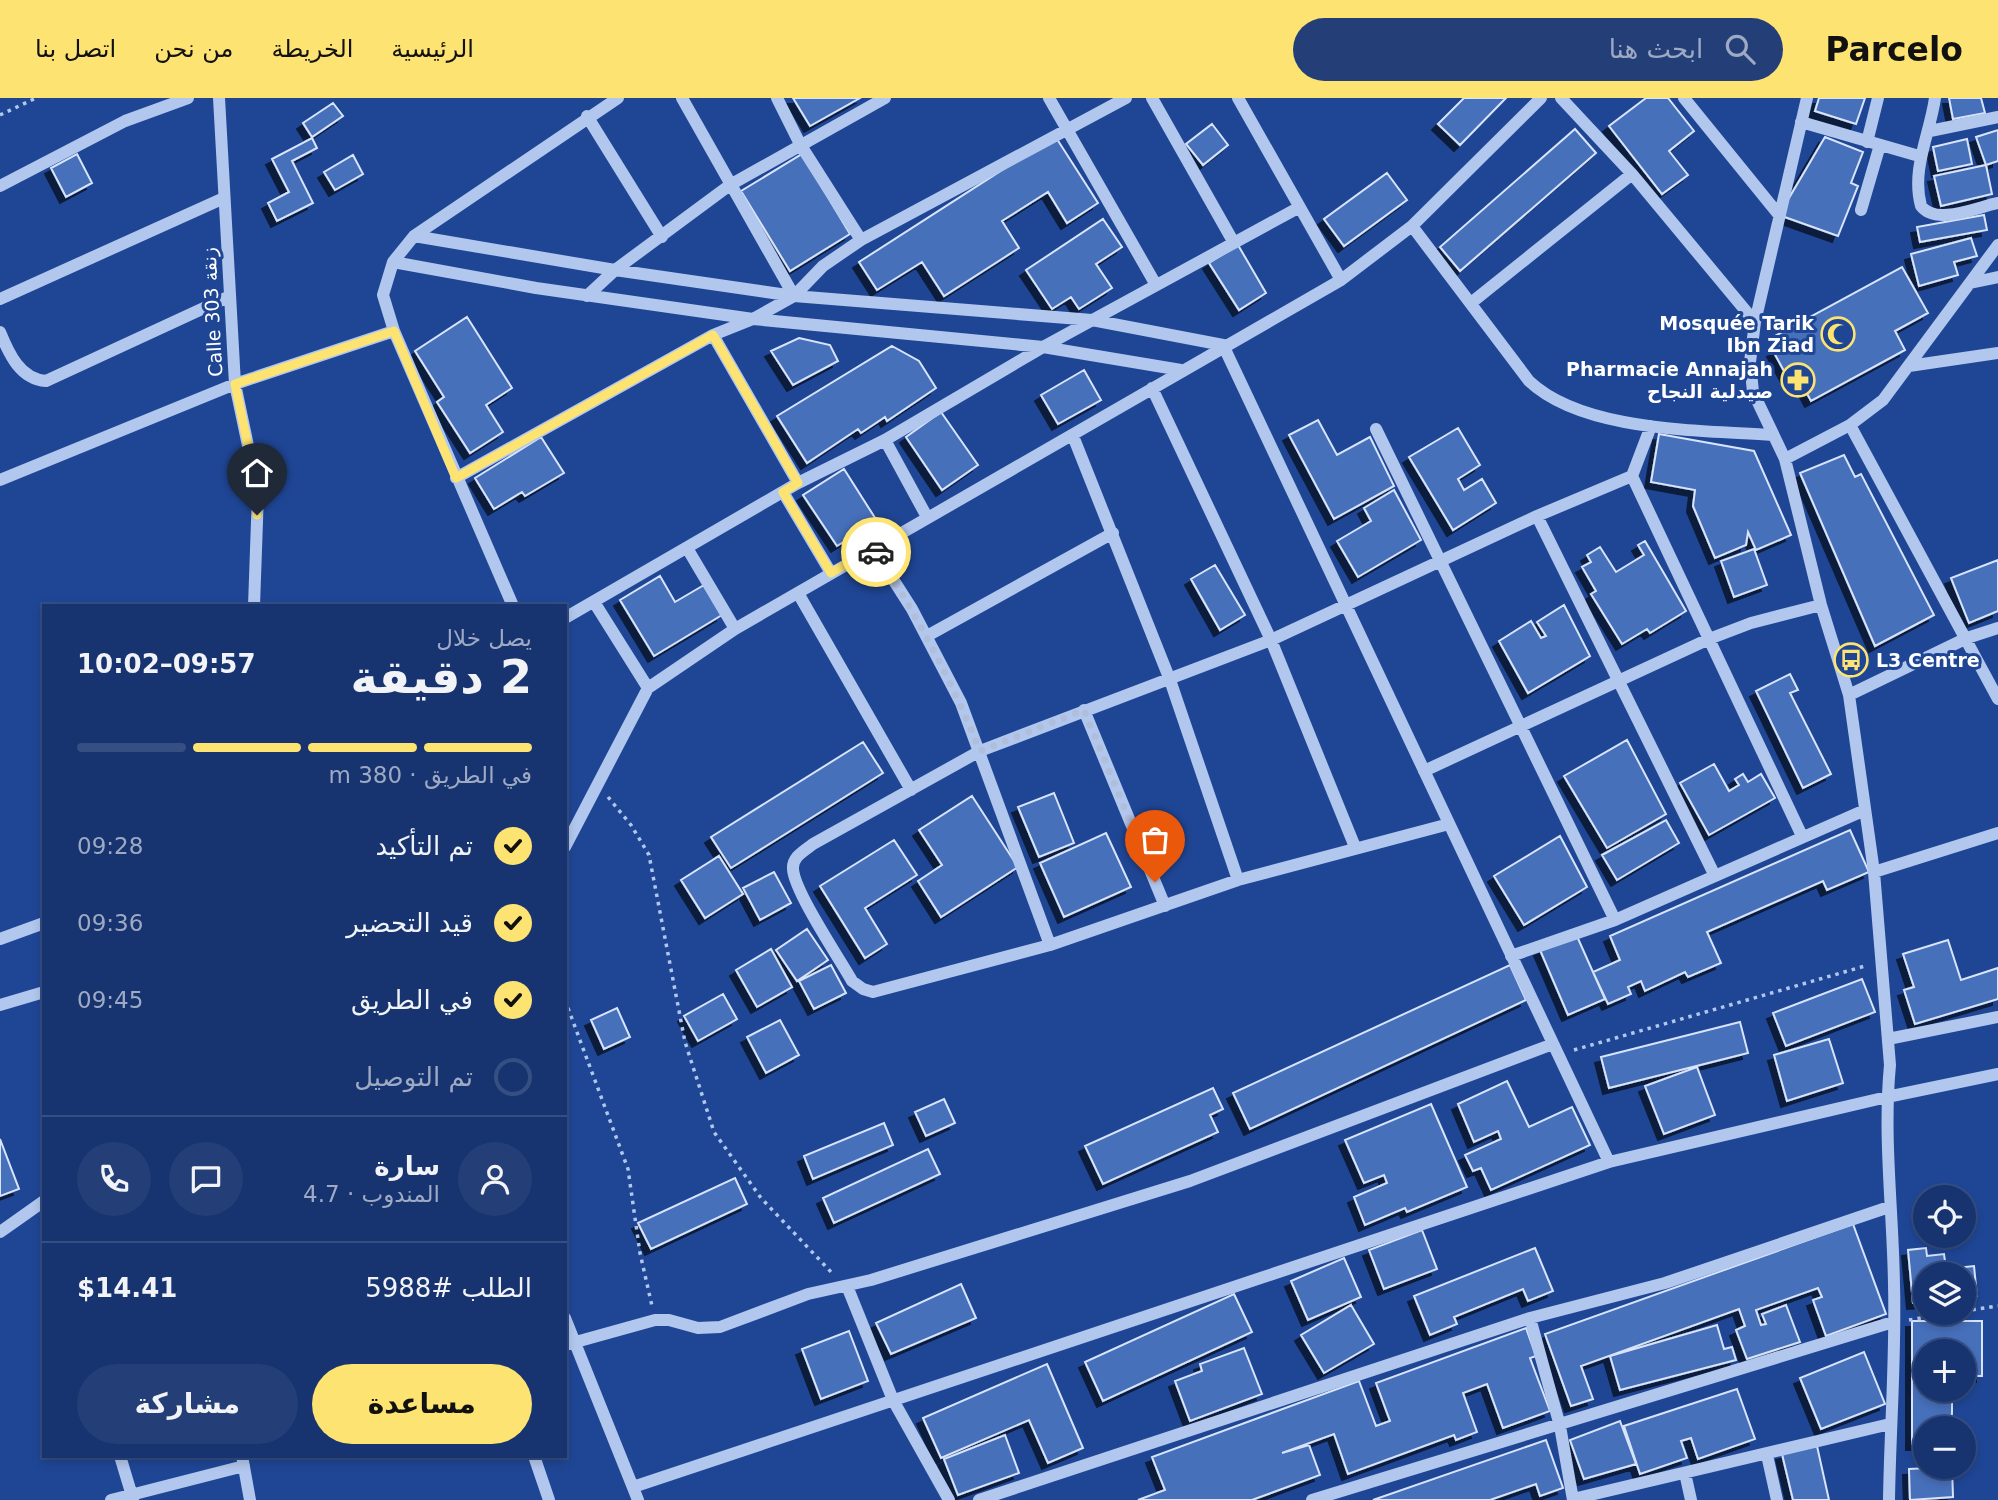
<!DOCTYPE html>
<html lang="ar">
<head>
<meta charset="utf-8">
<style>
	:root { --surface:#173470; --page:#243f78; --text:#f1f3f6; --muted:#9eaac3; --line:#364f83; --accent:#fde372 }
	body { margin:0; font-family:"DejaVu Sans","Noto Sans Arabic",sans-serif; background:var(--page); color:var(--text); direction:rtl; height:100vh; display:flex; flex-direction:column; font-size:26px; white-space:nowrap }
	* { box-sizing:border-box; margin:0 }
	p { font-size:23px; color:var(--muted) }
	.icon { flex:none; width:38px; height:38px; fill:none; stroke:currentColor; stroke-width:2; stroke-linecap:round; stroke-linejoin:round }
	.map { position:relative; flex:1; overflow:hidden; direction:ltr }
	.side { position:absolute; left:42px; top:506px; width:525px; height:854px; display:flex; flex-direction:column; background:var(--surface); border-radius:0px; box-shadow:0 4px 10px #0003,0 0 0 2px var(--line); direction:rtl }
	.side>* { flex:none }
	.buttons { position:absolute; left:1913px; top:1087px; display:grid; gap:14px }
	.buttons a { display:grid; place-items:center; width:63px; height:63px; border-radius:50%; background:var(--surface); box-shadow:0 4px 10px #0003,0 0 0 2px var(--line); font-size:35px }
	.pin { position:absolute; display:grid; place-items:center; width:60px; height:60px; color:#fff; margin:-72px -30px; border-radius:50% 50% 50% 0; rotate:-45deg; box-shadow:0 0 7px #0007 }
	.pin .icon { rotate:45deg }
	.courier { position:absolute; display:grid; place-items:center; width:70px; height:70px; margin:-35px; border:5px solid #fde372; border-radius:50%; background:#fff; color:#222; box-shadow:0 2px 9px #0007 }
	.summary em { font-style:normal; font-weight:700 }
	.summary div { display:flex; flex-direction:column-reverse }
	.summary { display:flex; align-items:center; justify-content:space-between; height:119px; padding:0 35px }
	h1 { font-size:46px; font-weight:700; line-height:52px }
	.bar { display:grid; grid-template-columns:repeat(4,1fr); gap:10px 7px; align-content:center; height:84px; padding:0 35px }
	.bar i { height:9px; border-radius:5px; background:var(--line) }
	.bar .selected { background:var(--accent) }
	.bar p { grid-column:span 4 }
	.line { display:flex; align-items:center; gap:18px; padding:0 35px; border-top:2px solid var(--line) }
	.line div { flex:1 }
	.round { display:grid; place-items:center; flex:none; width:74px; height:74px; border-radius:37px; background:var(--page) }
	ol { padding:0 35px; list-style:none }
	li { display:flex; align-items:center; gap:21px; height:77px }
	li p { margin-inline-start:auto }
	li .icon { padding:7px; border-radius:50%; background:var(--accent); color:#111; stroke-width:4 }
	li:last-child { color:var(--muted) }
	li i { width:38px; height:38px; border:4px solid var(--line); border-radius:50% }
	.action { display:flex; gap:14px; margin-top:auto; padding:14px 35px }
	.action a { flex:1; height:80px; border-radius:42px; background:var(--accent); color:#111; font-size:28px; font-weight:700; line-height:80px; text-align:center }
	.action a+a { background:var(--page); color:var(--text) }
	header { display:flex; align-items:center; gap:42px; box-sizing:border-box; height:98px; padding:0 35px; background:var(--accent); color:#111 }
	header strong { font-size:33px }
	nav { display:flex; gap:38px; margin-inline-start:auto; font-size:24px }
	.search { width:490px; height:63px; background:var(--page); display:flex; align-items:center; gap:18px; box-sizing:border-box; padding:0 24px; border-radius:38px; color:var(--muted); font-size:26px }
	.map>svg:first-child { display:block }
</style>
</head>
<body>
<header>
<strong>Parcelo</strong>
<div class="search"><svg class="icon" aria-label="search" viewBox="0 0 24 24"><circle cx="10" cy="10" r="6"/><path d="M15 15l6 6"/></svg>ابحث هنا</div>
<nav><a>الرئيسية</a><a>الخريطة</a><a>من نحن</a><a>اتصل بنا</a></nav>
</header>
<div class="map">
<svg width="1998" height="1402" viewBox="0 0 1998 1402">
	<defs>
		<filter id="shadow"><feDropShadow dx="-6" dy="6" stdDeviation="0" flood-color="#0009"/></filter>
	</defs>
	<rect width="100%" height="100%" fill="#1f4695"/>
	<path fill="#476fbb" stroke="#d8e4fa" stroke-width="2" filter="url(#shadow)" d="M 793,0 L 860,0 L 810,28 Z
		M 1464,0 L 1506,0 L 1460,47 L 1438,26 Z
		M 1646,0 L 1668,0 L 1694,33 L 1669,53 L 1688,77 L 1662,96 L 1609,28 Z
		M 1819,0 L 1865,0 L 1856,26 L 1815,13 Z
		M 1949,0 L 1981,0 L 1985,15 L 1953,21 Z
		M 333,5 L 343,18 L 312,39 L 303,25 Z
		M 1212,26 L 1228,47 L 1203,67 L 1186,46 Z
		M 1575,31 L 1596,55 L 1460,173 L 1440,149 Z
		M 1998,32 L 1998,63 L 1986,67 L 1976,39 Z
		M 1055,38 L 1098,105 L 1067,125 L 1048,94 L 1002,123 L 1019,150 L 944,198 L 922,164 L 877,192 L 859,164 Z
		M 1825,39 L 1863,54 L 1851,85 L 1858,88 L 1838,138 L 1779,117 Z
		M 312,40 L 317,50 L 292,63 L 313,105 L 277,123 L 268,105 L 289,94 L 272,61 Z
		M 1967,41 L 1972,66 L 1938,73 L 1933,49 Z
		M 77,56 L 92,85 L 66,99 L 51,70 Z
		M 802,56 L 850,136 L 790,173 L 741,93 Z
		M 353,57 L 363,76 L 335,92 L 324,74 Z
		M 1986,67 L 1992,96 L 1941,108 L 1934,78 Z
		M 1387,75 L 1407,102 L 1344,148 L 1324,121 Z
		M 1984,117 L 1987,132 L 1920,144 L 1917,129 Z
		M 1103,121 L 1122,149 L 1096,166 L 1112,190 L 1079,211 L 1071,199 L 1052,211 L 1026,172 Z
		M 1971,140 L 1977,158 L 1954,164 L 1958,177 L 1919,188 L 1911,156 Z
		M 1238,147 L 1266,195 L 1239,212 L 1209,165 Z
		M 1902,169 L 1928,215 L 1895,233 L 1905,252 L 1811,303 L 1797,277 L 1789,282 L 1773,253 L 1780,249 L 1775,238 Z
		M 467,219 L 512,290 L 486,307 L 503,334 L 470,355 L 437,304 L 444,299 L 415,253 Z
		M 799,240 L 830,247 L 838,263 L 793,287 L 771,253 Z
		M 892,248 L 919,263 L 936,290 L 887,323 L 885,319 L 861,335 L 858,331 L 807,365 L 777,318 Z
		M 1084,272 L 1101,302 L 1058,326 L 1041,297 Z
		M 941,314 L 978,367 L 942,392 L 906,339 Z
		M 1318,322 L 1337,357 L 1370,339 L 1394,388 L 1334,421 L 1289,337 Z
		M 1458,330 L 1480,367 L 1458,381 L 1464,392 L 1482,381 L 1496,405 L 1453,432 L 1409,359 Z
		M 1659,336 L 1754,353 L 1791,437 L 1756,452 L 1748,434 L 1746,447 L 1715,460 L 1693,408 L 1695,392 L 1651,384 Z
		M 541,339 L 564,375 L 525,398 L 522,394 L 494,411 L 475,380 Z
		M 1844,357 L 1855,379 L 1861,376 L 1934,517 L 1875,548 L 1800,375 Z
		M 844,371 L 877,423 L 837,448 L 803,397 Z
		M 1394,392 L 1421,442 L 1358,479 L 1337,443 L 1371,423 L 1364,410 Z
		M 1645,443 L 1686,513 L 1650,535 L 1647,531 L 1622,546 L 1591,496 L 1596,493 L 1582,469 L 1591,464 L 1587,457 L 1600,449 L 1616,474 L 1644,457 L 1638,447 Z
		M 1754,451 L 1767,487 L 1734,499 L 1721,463 Z
		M 1998,462 L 1998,513 L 1969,525 L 1951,480 Z
		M 1215,467 L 1245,517 L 1220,532 L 1191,481 Z
		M 660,478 L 675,504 L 704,487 L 722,517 L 654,558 L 620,502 Z
		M 1564,507 L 1590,558 L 1528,595 L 1499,543 L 1531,523 L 1541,540 L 1546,538 L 1537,524 Z
		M 1790,576 L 1798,592 L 1790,595 L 1831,676 L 1803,690 L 1756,593 Z
		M 1627,642 L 1666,716 L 1607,750 L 1564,678 Z
		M 863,644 L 883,675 L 731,770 L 711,739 Z
		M 1714,666 L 1729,693 L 1739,687 L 1735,681 L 1743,676 L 1748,684 L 1761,676 L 1775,700 L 1709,737 L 1680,685 Z
		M 1054,695 L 1074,745 L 1039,759 L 1018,709 Z
		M 972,698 L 1018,769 L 941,819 L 918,783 L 942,767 L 919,732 Z
		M 1666,722 L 1679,745 L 1617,782 L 1602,757 Z
		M 1850,732 L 1869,774 L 1827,792 L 1823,783 L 1707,834 L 1721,865 L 1688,879 L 1685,874 L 1645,893 L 1641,883 L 1628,889 L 1631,896 L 1608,906 L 1593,874 L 1620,862 L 1610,838 Z
		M 1106,735 L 1131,789 L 1064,819 L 1040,765 Z
		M 1560,738 L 1587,789 L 1524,827 L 1494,778 Z
		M 894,742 L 917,777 L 865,810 L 887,846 L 865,860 L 820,788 Z
		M 719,758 L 743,796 L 705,820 L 681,782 Z
		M 774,774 L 791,805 L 760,822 L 743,790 Z
		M 807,831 L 828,862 L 797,883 L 776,852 Z
		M 1576,836 L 1605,901 L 1568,917 L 1540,852 Z
		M 1948,842 L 1961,882 L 1998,870 L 1998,901 L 1915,926 L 1904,892 L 1914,889 L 1903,856 Z
		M 771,851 L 792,889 L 757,909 L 736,872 Z
		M 831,867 L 846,895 L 814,911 L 799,883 Z
		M 1510,867 L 1526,902 L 1250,1031 L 1233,995 Z
		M 1862,881 L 1875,914 L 1786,948 L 1773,915 Z
		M 723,896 L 737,921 L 698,943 L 684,918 Z
		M 617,910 L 630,939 L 604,951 L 591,922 Z
		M 780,922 L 799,957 L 766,975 L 747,939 Z
		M 1740,924 L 1748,955 L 1609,990 L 1601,959 Z
		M 1829,941 L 1843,985 L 1787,1003 L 1774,957 Z
		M 1697,969 L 1715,1017 L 1664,1036 L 1645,988 Z
		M 1507,983 L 1529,1029 L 1572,1009 L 1590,1047 L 1491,1092 L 1481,1070 L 1473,1073 L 1465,1057 L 1501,1041 L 1498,1033 L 1474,1044 L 1458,1006 Z
		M 1213,990 L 1223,1011 L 1210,1017 L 1218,1034 L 1103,1086 L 1085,1048 Z
		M 944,1001 L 955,1025 L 926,1038 L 915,1014 Z
		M 1431,1006 L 1467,1089 L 1407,1114 L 1405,1110 L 1365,1127 L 1354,1099 L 1387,1085 L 1384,1077 L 1364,1085 L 1345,1042 Z
		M 884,1025 L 893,1047 L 813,1081 L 804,1058 Z
		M 0,1041 L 19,1091 L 0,1098 Z
		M 928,1051 L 940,1076 L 834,1125 L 823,1100 Z
		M 735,1080 L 747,1106 L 651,1151 L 638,1125 Z
		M 1853,1126 L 1886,1216 L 1826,1238 L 1813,1202 L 1822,1199 L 1818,1190 L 1756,1212 L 1761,1227 L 1766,1226 L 1762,1216 L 1786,1207 L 1800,1244 L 1747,1261 L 1736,1232 L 1745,1228 L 1739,1211 L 1581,1268 L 1593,1301 L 1571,1308 L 1545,1236 Z
		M 1422,1132 L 1437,1171 L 1384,1191 L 1369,1152 Z
		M 1535,1150 L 1553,1193 L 1528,1203 L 1523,1191 L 1454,1219 L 1457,1226 L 1430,1237 L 1414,1198 Z
		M 1926,1150 L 1927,1158 L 1944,1156 L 1946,1171 L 1974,1168 L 1977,1198 L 1964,1199 L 1964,1176 L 1925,1176 L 1925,1204 L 1913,1205 L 1908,1152 Z
		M 1344,1160 L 1361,1199 L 1308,1222 L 1291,1183 Z
		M 961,1186 L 976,1220 L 891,1256 L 876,1225 Z
		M 1234,1196 L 1252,1234 L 1103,1303 L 1085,1264 Z
		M 1351,1207 L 1374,1246 L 1324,1275 L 1301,1237 Z
		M 1912,1223 L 1982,1223 L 1982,1278 L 1964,1278 L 1964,1253 L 1925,1253 L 1925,1292 L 1952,1292 L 1952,1314 L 1951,1330 L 1925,1330 L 1925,1351 L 1921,1351 L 1922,1346 L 1912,1346 Z
		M 1717,1227 L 1724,1251 L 1732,1249 L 1736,1262 L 1620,1292 L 1610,1258 Z
		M 1526,1230 L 1536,1258 L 1530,1260 L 1550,1313 L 1503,1330 L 1487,1286 L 1463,1295 L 1477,1334 L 1456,1342 L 1454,1337 L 1348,1376 L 1334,1336 L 1282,1355 L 1309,1347 L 1320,1377 L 1252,1402 L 1138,1402 L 1165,1392 L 1152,1359 L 1359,1283 L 1376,1328 L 1390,1323 L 1376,1285 Z
		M 849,1233 L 868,1283 L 821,1301 L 802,1251 Z
		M 1244,1250 L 1262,1296 L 1190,1323 L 1175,1283 L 1202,1273 L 1200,1266 Z
		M 1864,1254 L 1885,1306 L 1821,1331 L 1800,1280 Z
		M 1047,1266 L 1083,1350 L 1048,1365 L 1029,1322 L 941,1360 L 923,1320 Z
		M 1737,1291 L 1755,1341 L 1698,1361 L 1691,1340 L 1681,1343 L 1687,1360 L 1640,1376 L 1624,1328 Z
		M 1620,1323 L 1636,1366 L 1584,1381 L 1570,1342 Z
		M 1005,1337 L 1019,1375 L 958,1397 L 944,1361 Z
		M 1546,1342 L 1563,1390 L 1540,1398 L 1536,1386 L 1490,1402 L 1373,1402 Z
		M 1817,1348 L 1829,1402 L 1793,1402 L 1782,1356 Z
		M 1952,1369 L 1953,1399 L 1910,1402 L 1909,1371 Z"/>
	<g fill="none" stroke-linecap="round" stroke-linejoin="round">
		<path stroke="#b2c7ee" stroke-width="3.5" stroke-dasharray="3.5 5" stroke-linecap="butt" d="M 0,17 L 36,0
			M 608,699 L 631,727 L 649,757 L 685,944 L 714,1034 L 761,1100 L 832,1175
			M 565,902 L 628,1071 L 640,1155 L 652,1208
			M 1574,952 L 1865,868
			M 1964,1213 L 1998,1208
			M 1909,1222 L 1956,1214"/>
		<path stroke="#b2c7ee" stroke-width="12" d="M 219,0 L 235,286 L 258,395 L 254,508
			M 682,0 L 794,198
			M 777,0 L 800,46 L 861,142
			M 1049,0 L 1156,187
			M 1152,0 L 1234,145
			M 1238,0 L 1341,182
			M 1561,0 L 1632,76 L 1755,224
			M 1684,0 L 1779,117
			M 1807,0 L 1755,224 L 1750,264 L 1753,294 L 1785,361 L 1821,507 L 1849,597 L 1874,774 L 1890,967 C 1883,1040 1893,1113 1894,1187 C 1896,1258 1890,1331 1889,1402
			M 1935,0 C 1930,36 1911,71 1921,108 C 1936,128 1977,109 1998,105
			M 587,18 L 662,139
			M 1801,24 L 1919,58
			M 1930,33 L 1998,19
			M 1867,44 L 1878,0
			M 0,88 L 125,23 L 188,0
			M 1861,112 L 1880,47
			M 1412,128 L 1529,283 C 1583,334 1700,332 1772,337
			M 414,138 L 615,172 L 794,198 L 1092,222 L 1223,247 L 1609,1064
			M 393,164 L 536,190 L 753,221 L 1043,249 L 1181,272
			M 1970,185 L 1998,179
			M 587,198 L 615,172 L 730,87 L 885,0
			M 0,201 L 224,100
			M 1471,205 L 1632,76
			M 0,234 C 9,256 20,281 46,283 L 230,198
			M 713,237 L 798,385
			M 1909,268 L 1998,255
			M 1152,290 L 1271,542 L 1355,749
			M 1850,327 L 1998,601
			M 1651,328 L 1632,378 L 1802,738
			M 1376,331 L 1615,822
			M 1073,338 L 1170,582 L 1238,782
			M 885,342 L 927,419
			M 1785,361 L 1850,327 L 1883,302 L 1998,147
			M 456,380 L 713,237 L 753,221 L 794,198 L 823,168 L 861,142 L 1126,0
			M 0,382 L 235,286 L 394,233
			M 783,394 L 831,475
			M 1537,418 L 1715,778
			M 687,450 L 735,531
			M 873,450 L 912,511 L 961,605 L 1050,847
			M 798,495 L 911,692
			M 594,504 L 648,590
			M 513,508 L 394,233 L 383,197 L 393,164 L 414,138 L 618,0
			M 565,520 L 798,385 L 885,342 L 1043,249 L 1298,110
			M 927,538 L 1113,435
			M 1849,597 L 1967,540 L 1998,530
			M 1084,612 L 1165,808
			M 1424,673 L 1709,541 L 1751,525 L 1821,507
			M 1449,726 L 1238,782 L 1050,847 L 873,894 L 863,891 L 852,883 C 839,860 794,793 793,771 C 792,759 804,753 813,746 L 980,653 L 1271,542 L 1537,418 L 1632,378
			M 565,749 L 648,590 L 735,531 L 1341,182 L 1412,128 L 1541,0
			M 1874,774 L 1998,735
			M 0,841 L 44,825
			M 1511,858 L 1615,822 L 1865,712
			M 0,907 L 44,894
			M 1888,941 L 1998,919
			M 0,1134 L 44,1103
			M 847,1188 L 893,1302 L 949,1402
			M 565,1220 L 638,1402
			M 1530,1220 L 1560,1328 L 1573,1402
			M 565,1247 L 655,1222 L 669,1222 L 698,1230 L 720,1229 L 808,1196 L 871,1182 L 1190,1083 L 1553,946
			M 1767,1357 L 1777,1402
			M 120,1358 L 133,1401
			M 242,1358 L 250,1402
			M 534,1358 L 549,1402
			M 1685,1375 L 1691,1402
			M 633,1389 L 1609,1064 L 1887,999 L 1998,976
			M 1573,1401 L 1890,1326
			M 111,1402 L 244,1368
			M 979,1402 L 1530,1220 L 1665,1185 L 1889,1109
			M 1312,1402 L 1893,1224"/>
	</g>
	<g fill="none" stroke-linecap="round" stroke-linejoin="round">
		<path stroke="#b1beda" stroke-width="7" stroke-dasharray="0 12.6" d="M 876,454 C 917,518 952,583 980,653 L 1084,612 L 1155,784"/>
		<path stroke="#fde372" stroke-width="9" d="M 257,417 L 258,395 L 235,286 L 394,233 L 456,380 L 713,237 L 798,385 L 783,394 L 831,475 L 873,450 L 876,454"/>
	</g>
	<defs>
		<symbol id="mosque-ring" viewBox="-11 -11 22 22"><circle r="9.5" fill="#1f4695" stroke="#fde372" stroke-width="1.5"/><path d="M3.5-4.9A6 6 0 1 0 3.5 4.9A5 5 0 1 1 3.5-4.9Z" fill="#fde372"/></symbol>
		<symbol id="pharmacy-ring" viewBox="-11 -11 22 22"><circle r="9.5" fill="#1f4695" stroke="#fde372" stroke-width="1.5"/><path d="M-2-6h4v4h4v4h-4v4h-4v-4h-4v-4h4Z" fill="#fde372"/></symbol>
		<symbol id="bus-ring" viewBox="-11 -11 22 22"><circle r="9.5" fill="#1f4695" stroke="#fde372" stroke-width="1.5"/><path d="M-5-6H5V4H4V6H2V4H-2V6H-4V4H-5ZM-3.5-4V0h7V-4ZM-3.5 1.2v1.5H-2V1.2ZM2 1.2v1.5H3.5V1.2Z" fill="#fde372"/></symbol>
	</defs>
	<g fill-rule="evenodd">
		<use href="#mosque-ring" x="1819" y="217" width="38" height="38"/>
		<use href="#pharmacy-ring" x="1779" y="263" width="38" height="38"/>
		<use href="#bus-ring" x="1832" y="543" width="38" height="38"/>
	</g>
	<g text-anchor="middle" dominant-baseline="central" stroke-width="6" stroke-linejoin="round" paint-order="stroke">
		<g font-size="19" fill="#fff" stroke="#1f4695">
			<text transform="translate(212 214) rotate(-93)">Calle 303 زنقة</text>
		</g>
		<g font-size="19" font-weight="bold" fill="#fff" stroke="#1f4695" text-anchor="end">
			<text x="1814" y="225">Mosquée Tarik<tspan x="1814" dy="22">Ibn Ziad</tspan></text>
			<text x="1773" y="271">Pharmacie Annajah<tspan x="1773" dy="22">صيدلية النجاح</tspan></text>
			<text x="1876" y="562" text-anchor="start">L3 Centre</text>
		</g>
	</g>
</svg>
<div class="buttons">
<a><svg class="icon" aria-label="locate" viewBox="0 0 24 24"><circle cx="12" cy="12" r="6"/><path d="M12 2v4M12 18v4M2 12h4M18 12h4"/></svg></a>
<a><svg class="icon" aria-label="layers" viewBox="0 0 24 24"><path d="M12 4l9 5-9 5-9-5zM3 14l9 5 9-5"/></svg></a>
<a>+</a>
<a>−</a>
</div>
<div class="pin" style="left:1155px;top:784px;background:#ea580c"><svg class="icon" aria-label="bag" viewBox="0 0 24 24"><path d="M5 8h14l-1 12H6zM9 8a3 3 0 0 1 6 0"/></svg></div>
<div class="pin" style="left:257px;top:417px;background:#1f2937"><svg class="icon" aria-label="home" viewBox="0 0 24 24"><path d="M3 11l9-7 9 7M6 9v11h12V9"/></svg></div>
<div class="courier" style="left:876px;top:454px"><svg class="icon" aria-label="car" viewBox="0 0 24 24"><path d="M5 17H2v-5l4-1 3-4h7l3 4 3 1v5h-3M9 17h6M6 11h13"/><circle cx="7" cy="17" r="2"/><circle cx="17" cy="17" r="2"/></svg></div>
<section class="side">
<div class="summary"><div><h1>2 دقيقة</h1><p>يصل خلال</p></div><em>09:57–10:02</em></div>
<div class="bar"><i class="selected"></i><i class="selected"></i><i class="selected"></i><i></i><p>في الطريق · 380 m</p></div>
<ol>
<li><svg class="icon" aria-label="check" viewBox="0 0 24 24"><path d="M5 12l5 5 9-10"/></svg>تم التأكيد<p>09:28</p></li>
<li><svg class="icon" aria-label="check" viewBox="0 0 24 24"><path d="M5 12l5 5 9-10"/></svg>قيد التحضير<p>09:36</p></li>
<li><svg class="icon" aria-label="check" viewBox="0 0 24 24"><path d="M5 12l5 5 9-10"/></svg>في الطريق<p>09:45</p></li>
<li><i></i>تم التوصيل</li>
</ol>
<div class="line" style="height:126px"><a class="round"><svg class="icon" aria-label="person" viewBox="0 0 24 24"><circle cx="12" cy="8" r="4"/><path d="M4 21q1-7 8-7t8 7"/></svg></a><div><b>سارة</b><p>المندوب · 4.7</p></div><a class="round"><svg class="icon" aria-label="chat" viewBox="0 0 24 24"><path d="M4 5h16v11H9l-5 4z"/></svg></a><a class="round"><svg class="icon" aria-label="phone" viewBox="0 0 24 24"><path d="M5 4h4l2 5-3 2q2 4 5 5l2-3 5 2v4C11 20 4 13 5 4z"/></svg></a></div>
<div class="line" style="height:91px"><div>الطلب #5988</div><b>$14.41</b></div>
<div class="action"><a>مساعدة</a><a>مشاركة</a></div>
</section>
</div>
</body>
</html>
